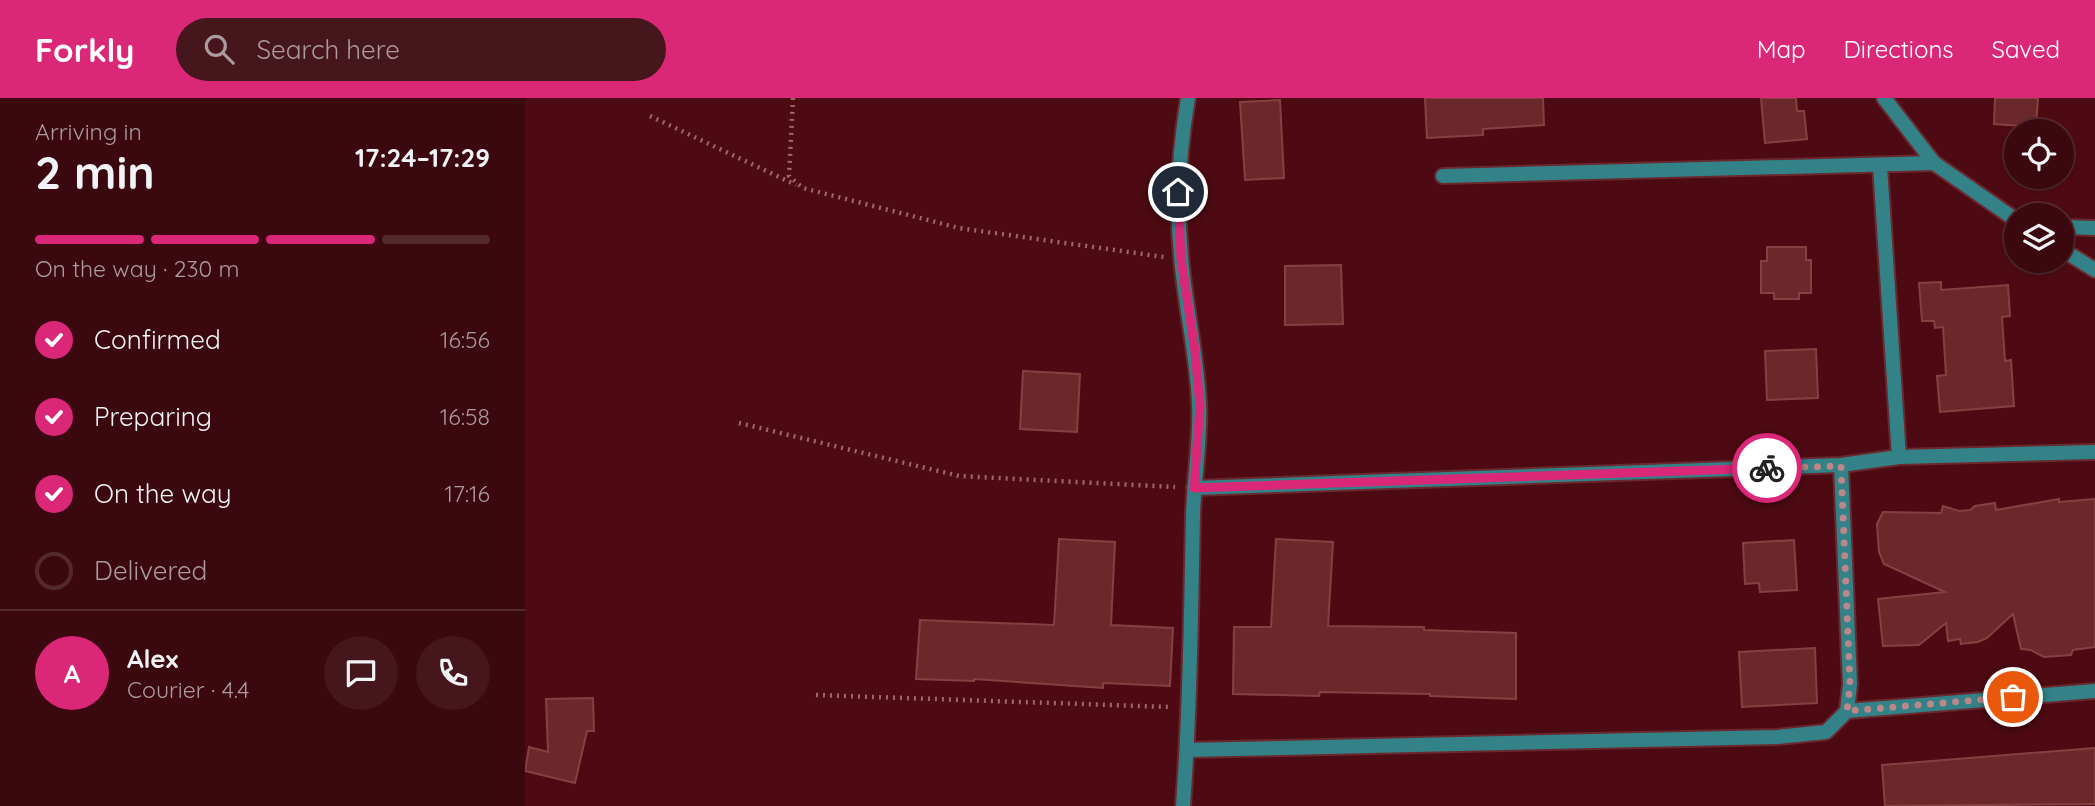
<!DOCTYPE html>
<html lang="en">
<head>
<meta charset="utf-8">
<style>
	:root { --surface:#3a080e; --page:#45161c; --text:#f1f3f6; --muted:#ab9a9e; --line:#54292e; --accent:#db2777 }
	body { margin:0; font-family:Quicksand,sans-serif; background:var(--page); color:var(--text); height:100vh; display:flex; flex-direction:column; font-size:26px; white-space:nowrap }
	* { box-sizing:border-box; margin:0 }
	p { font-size:23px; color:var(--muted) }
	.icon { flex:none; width:38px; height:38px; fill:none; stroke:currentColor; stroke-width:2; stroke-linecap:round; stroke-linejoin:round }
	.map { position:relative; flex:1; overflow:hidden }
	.details { display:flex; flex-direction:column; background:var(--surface); width:525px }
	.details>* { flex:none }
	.controls { position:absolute; left:1479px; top:21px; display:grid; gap:14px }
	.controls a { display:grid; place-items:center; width:70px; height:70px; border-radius:50%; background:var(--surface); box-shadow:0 2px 5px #0004,0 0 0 2px var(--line); font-size:35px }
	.pin { position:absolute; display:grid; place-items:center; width:60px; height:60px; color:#fff; margin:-30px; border:4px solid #fff; border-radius:50%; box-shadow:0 2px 7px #0007 }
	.courier { position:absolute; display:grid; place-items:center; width:70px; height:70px; margin:-35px; border:5px solid #db2777; border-radius:50%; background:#fff; color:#222; box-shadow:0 2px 9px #0007 }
	.overview em { font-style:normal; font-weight:700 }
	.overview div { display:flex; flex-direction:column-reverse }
	.overview { display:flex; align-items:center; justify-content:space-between; height:119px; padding:0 35px }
	h1 { font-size:46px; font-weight:700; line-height:52px }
	.bar { display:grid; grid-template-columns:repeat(4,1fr); gap:10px 7px; align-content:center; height:84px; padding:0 35px }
	.bar i { height:9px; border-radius:5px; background:var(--line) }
	.bar .on { background:var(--accent) }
	.bar p { grid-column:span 4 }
	.line { display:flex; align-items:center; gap:18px; padding:0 35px; border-top:2px solid var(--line) }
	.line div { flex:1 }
	.round { display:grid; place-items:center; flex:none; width:74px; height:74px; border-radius:37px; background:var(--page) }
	ol { padding:0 35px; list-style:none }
	li { display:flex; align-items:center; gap:21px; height:77px }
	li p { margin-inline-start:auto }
	li .icon { padding:7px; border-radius:50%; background:var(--accent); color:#fff; stroke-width:4 }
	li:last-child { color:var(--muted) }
	li i { width:38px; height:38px; border:4px solid var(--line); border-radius:50% }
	header { display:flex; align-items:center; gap:42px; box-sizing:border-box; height:98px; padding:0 35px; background:var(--accent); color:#fff }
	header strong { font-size:33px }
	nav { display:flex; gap:38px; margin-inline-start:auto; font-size:24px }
	.search { width:490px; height:63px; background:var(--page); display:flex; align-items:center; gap:18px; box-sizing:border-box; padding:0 24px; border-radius:38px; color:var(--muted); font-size:26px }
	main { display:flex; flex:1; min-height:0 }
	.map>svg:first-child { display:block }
</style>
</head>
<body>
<header>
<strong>Forkly</strong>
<div class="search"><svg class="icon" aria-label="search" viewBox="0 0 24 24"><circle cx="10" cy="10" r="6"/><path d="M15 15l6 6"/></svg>Search here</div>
<nav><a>Map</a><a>Directions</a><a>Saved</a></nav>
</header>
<main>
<section class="details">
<div class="overview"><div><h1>2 min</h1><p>Arriving in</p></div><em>17:24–17:29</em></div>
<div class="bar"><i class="on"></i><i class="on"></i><i class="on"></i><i></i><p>On the way · 230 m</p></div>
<ol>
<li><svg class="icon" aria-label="check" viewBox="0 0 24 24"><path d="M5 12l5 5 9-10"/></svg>Confirmed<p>16:56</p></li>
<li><svg class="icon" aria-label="check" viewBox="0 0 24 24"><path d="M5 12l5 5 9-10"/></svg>Preparing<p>16:58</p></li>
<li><svg class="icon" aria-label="check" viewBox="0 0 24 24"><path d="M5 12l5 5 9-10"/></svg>On the way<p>17:16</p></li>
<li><i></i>Delivered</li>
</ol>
<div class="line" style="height:126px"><b class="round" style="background:var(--accent);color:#fff">A</b><div><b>Alex</b><p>Courier · 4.4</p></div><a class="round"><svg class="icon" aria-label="chat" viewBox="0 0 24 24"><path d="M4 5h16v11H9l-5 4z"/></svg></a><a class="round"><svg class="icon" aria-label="phone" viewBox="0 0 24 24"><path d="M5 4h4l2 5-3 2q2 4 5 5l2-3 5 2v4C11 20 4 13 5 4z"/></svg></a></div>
</section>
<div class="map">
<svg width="1570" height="708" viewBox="0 0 1570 708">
	<rect width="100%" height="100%" fill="#4e0a12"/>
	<path fill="#6b282a" stroke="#874041" stroke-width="2" d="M 900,0 L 1018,0 L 1019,27 L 958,31 L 958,37 L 902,40 Z
		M 1236,0 L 1271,0 L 1272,13 L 1279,13 L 1282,41 L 1240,45 Z
		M 1470,0 L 1513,0 L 1511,29 L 1469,26 Z
		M 755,2 L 759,80 L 720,82 L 715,4 Z
		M 1242,149 L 1281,149 L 1281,162 L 1286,162 L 1286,195 L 1274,195 L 1274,201 L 1249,201 L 1249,195 L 1236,195 L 1236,163 L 1242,163 Z
		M 816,167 L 818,226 L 760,227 L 760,168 Z
		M 1416,184 L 1416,192 L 1483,187 L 1485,218 L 1477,219 L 1480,263 L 1486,262 L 1489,308 L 1415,314 L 1412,278 L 1421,277 L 1418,229 L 1410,230 L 1409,223 L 1397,223 L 1394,185 Z
		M 1291,251 L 1293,300 L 1242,302 L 1240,253 Z
		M 498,273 L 555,276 L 552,334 L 495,331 Z
		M 1534,401 L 1534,404 L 1570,401 L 1570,549 L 1548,552 L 1546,557 L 1519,559 L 1506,552 L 1496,551 L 1488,516 L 1462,540 L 1453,544 L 1436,546 L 1435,541 L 1423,543 L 1421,525 L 1394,547 L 1358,548 L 1353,501 L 1420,494 L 1359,466 L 1354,454 L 1352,426 L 1358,414 L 1416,415 L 1418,408 L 1434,413 L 1445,412 L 1450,408 L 1470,405 L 1471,412 Z
		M 534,441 L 590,444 L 586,527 L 648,530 L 645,588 L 578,585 L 578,590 L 449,581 L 449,583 L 391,581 L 395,522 L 529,527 Z
		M 751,441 L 808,444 L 803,528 L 899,529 L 899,532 L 991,535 L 991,601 L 905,598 L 905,596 L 795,594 L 794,598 L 708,596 L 709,529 L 746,529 Z
		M 1269,442 L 1272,492 L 1235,494 L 1234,485 L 1220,486 L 1218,445 Z
		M 1290,550 L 1292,605 L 1217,609 L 1214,554 Z
		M 68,600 L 69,633 L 62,633 L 50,685 L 0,673 L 4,649 L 23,654 L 21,601 Z
		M 1570,650 L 1570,706 L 1360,708 L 1357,667 Z"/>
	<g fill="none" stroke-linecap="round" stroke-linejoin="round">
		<defs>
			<path id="minor" d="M 1355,68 L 1374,359
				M 918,78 L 1409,65
				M 1536,129 L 1570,130
				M 669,390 L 1316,367 L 1374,359 L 1570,354
				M 1322,613 L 1570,593
				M 662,652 L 1252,639 L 1301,634 L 1322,613 L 1325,586 L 1316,367
				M 658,708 C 665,611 666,514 668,417 C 669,380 676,342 674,305 C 672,256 660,208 656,158 C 651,104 654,53 663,0"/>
			<path id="tertiary" d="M 1359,0 L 1409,65 L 1491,122
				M 1536,151 L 1570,172"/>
		</defs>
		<use href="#minor" stroke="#69292f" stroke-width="18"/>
		<use href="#tertiary" stroke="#69292f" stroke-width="18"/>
		<path stroke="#9f676a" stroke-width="4.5" stroke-dasharray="2 5" stroke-linecap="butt" d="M 268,0 L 264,78 L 278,90 L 434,130 L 639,159
			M 125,18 L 271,87
			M 214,325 L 434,378 L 650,389
			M 291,597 L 645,609"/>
		<use href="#minor" stroke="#338287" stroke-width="14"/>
		<use href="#tertiary" stroke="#338287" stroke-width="14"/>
	</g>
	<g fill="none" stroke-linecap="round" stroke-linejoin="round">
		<path stroke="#bb8789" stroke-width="7" stroke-dasharray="0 12.6" d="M 1242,370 L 1316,368 L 1325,586 L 1322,613 L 1488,599"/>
		<path stroke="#db2777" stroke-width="9" d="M 653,94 L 656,161 L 670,253 L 675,308 L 669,390 L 1242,370"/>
	</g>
</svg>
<div class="controls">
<a><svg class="icon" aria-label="locate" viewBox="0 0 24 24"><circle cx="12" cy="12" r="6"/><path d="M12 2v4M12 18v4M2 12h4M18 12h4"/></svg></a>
<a><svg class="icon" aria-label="layers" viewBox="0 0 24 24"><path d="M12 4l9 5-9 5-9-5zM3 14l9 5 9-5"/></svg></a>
</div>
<div class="pin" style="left:1488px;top:599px;background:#ea580c"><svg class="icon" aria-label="bag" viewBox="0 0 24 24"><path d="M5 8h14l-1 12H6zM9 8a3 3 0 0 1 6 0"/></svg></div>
<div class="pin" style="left:653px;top:94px;background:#1f2937"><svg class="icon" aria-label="home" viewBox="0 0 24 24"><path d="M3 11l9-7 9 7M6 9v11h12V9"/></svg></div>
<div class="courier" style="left:1242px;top:370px"><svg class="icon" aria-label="bike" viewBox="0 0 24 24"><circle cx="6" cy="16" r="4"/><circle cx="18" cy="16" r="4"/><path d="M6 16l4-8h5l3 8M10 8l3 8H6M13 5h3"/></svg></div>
</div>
</main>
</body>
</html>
